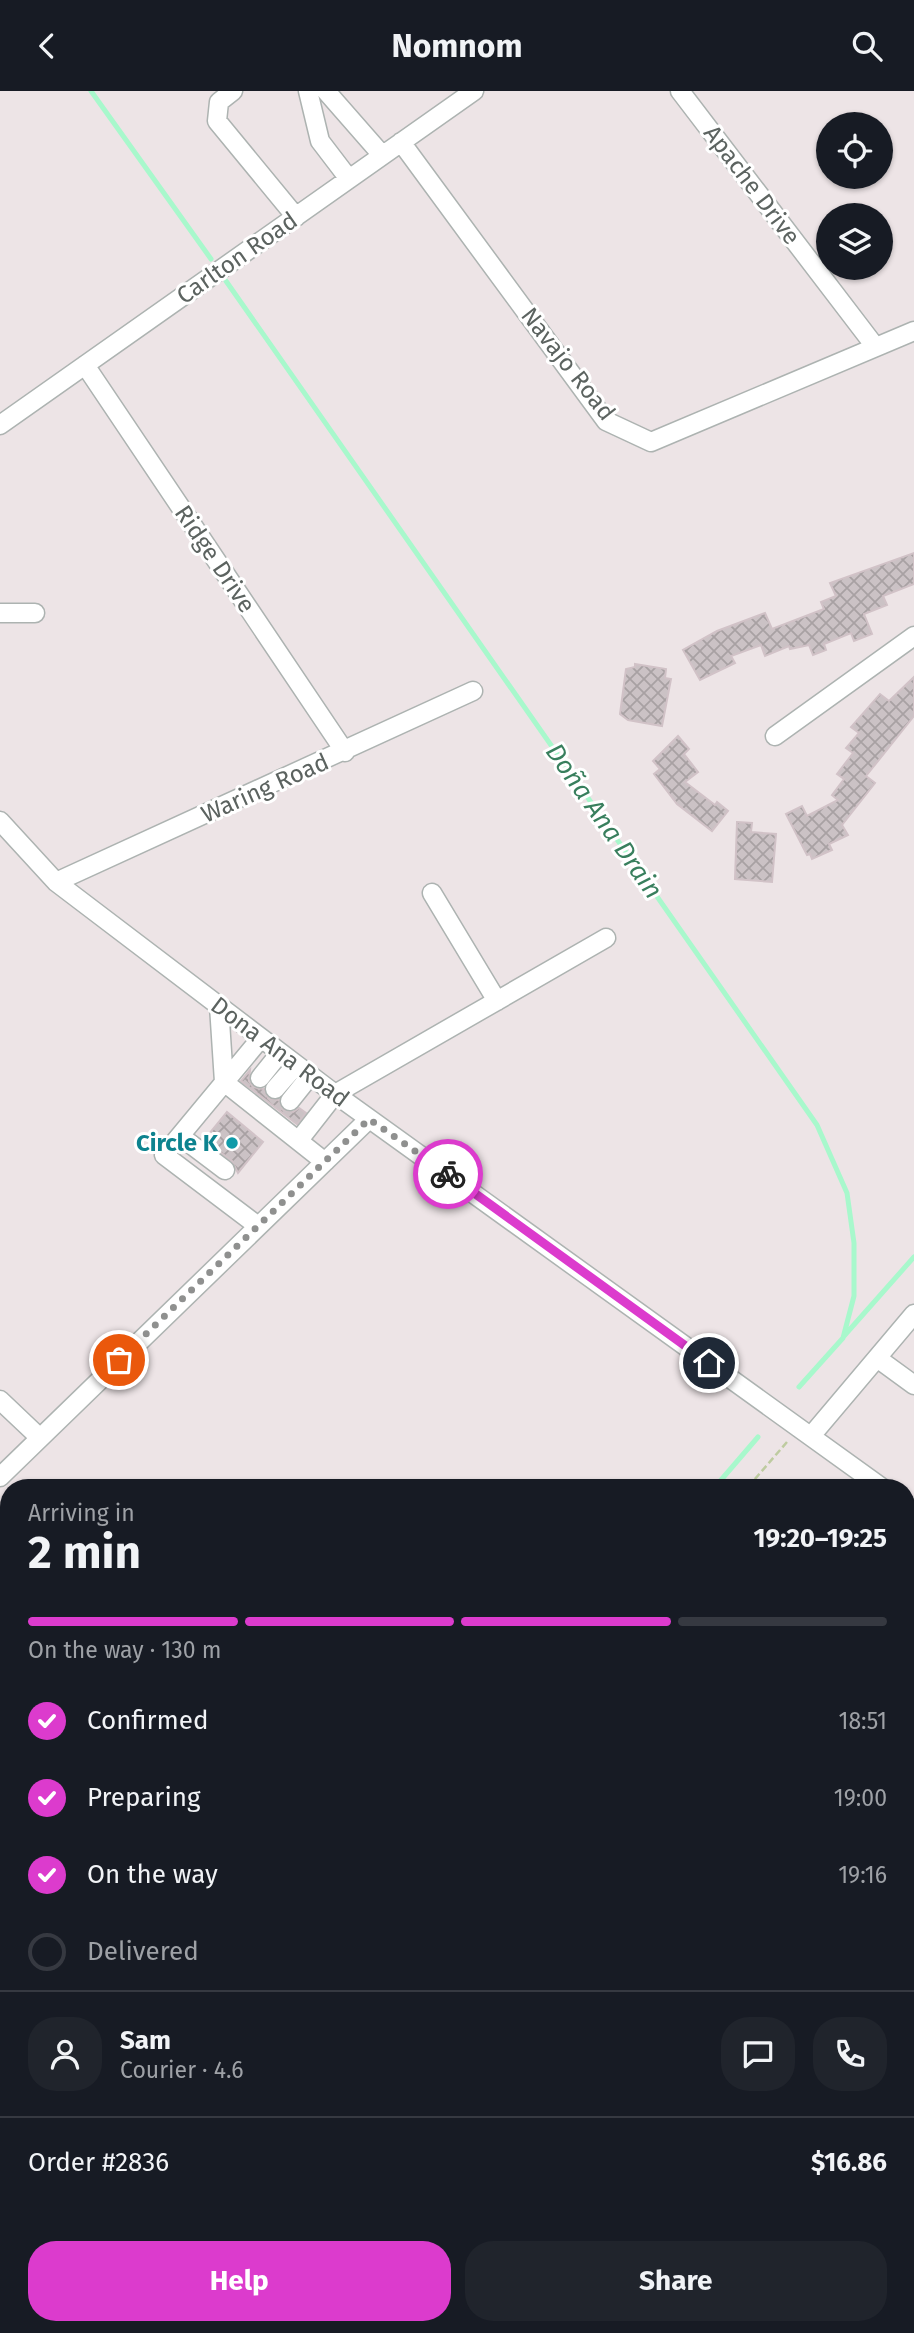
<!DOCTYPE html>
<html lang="en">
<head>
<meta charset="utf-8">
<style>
	:root { --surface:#171b24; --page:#20242c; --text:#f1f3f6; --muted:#9ea1a6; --line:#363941; --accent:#dc3bcd }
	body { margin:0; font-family:"Fira Sans",sans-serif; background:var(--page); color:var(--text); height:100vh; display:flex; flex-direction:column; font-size:26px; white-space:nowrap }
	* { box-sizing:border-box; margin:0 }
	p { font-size:23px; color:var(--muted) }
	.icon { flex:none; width:38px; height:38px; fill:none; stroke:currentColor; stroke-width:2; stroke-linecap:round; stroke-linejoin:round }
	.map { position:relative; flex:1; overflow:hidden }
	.sheet { position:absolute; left:0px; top:1388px; width:915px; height:856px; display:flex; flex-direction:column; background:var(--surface); border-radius:28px 28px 0 0; box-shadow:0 2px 5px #0004 }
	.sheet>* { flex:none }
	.tools { position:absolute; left:816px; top:21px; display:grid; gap:14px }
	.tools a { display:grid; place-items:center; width:77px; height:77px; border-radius:50%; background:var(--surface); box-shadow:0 2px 5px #0004; font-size:35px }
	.pin { position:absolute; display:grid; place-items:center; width:60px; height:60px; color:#fff; margin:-30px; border:4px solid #fff; border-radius:50%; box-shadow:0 2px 7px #0007 }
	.courier { position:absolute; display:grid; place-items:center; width:70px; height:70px; margin:-35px; border:5px solid #dc3bcd; border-radius:50%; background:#fff; color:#222; box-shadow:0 2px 9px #0007 }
	.headline em { font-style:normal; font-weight:700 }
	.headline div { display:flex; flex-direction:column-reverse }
	.headline { display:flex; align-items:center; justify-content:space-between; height:119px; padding:0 28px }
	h1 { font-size:46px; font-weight:700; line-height:52px }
	.bar { display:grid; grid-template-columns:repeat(4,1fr); gap:10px 7px; align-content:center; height:84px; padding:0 28px }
	.bar i { height:9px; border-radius:5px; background:var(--line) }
	.bar .on { background:var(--accent) }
	.bar p { grid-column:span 4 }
	.line { display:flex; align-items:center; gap:18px; padding:0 28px; border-top:2px solid var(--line) }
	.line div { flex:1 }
	.round { display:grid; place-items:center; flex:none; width:74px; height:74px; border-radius:28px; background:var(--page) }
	ol { padding:0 28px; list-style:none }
	li { display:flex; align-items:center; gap:21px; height:77px }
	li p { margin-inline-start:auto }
	li .icon { padding:7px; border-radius:50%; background:var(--accent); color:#fff; stroke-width:4 }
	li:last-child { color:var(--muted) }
	li i { width:38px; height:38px; border:4px solid var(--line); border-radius:50% }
	.primary-button { display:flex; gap:14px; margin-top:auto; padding:14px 28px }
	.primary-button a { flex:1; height:80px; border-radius:28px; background:var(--accent); color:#fff; font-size:28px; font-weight:700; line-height:80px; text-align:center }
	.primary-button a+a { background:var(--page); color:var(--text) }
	header { display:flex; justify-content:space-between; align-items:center; height:91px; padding:0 28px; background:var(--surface); font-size:32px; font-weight:700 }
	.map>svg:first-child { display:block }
</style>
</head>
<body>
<header><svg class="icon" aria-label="back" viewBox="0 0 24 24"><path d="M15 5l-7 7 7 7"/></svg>Nomnom<svg class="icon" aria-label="search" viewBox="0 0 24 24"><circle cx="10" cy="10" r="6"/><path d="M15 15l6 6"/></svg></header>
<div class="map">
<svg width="914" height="2242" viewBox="0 0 914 2242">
	<defs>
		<pattern id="building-cross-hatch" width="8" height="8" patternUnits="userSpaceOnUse" patternTransform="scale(1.75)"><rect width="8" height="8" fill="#cbc2c5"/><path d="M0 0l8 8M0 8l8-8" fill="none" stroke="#a8a1a3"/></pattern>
	</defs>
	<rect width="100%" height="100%" fill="#ede4e6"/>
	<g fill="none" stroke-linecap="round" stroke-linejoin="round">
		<path stroke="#a8f8cc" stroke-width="5" d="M 91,0 L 211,168
			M 226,190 L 817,1034 L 847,1102 L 854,1152 L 854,1205 L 843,1247 L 799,1296
			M 844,1245 L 914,1166
			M 715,1396 L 758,1346
			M 0,2133 L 9,2125
			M 9,2215 L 1,2222 L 9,2232
			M 11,2235 L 17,2242"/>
		<path stroke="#a8f8cc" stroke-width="18" d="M 0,1458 L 9,1462
			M 906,2084 L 914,2089"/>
	</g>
	<path fill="url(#building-cross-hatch)" stroke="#d1c2c7" stroke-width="2" d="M 914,462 L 914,493 L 883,505 L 887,514 L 864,523 L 872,543 L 854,550 L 851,542 L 824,553 L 826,559 L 813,564 L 809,554 L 790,558 L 789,555 L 765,565 L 761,554 L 731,565 L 735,572 L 700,589 L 683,559 L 717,540 L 765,522 L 772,538 L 824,518 L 821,511 L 836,505 L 830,492 Z
		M 635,573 L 666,578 L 665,587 L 671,588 L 662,635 L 628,629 L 620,623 L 626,578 L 635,576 Z
		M 914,586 L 914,625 L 866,685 L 875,692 L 842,734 L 848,744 L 829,753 L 832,759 L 812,768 L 810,763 L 807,764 L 786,723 L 802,715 L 807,725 L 838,709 L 832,704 L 844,688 L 837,683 L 853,662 L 846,657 L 859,642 L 851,636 L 880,603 L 889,610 Z
		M 678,645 L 689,658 L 684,663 L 698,681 L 685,691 L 715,714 L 717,711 L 728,720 L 712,740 L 677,713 L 654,683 L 660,678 L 653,670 Z
		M 737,731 L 752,732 L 751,741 L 776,743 L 772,791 L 735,788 Z
		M 250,979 L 249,990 L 253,996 L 264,998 L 268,1007 L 279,1009 L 283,1019 L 293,1021 L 299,1017 L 306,1022 L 297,1033 L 241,990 Z
		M 227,1021 L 263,1051 L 238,1082 L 232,1070 L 204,1049 Z"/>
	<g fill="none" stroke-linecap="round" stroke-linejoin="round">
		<defs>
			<path id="minor" d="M 233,0 L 219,11 L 217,30 L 296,126
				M 308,0 L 320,50 L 349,88
				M 326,0 L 382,64
				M 680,0 L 874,254
				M 401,51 L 606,330 L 651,351 L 914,240
				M 85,274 L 345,661
				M 0,334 L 474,0
				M 0,522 L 35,522
				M 775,645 L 914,545
				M 0,730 L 56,791 L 335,1003 L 881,1396
				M 56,791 L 473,600
				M 432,802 L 497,910
				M 219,915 L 224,991 L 325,1071
				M 260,987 L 280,962
				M 275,998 L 296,974
				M 290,1010 L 310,985
				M 180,1045 L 225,1079
				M 299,1049 L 335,1003 L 606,847
				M 258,1135 L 164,1064 L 261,947
				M 877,1267 L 914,1294
				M 0,1309 L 39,1346
				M 811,1345 L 914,1223
				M 0,1386 L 369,1028
				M 906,1415 L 914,1420
				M 0,1440 L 9,1445
				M 0,1613 L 9,1620
				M 205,2235 L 211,2242
				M 585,2235 L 593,2242
				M 891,2235 L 900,2242
				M 168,2242 L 176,2235
				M 498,2242 L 507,2235"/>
		</defs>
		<use href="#minor" stroke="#adb3b1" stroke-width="21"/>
		<path stroke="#becba0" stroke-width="2.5" stroke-dasharray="7 3.5" stroke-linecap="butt" d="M 748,1396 L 787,1351
			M 906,2067 L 914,2072
			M 0,2165 L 9,2158"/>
		<use href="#minor" stroke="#fff" stroke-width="18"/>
	</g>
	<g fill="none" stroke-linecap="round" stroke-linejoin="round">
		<path stroke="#8f908f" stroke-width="7" stroke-dasharray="0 12.6" d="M 119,1269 L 369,1028 L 448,1083"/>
		<path stroke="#dc3bcd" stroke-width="9" d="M 448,1083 L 709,1272"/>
	</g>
	<circle fill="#0f9aa8" stroke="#fff" stroke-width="2.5" cx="232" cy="1052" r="7"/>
	<g text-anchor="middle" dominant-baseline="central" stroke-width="6" stroke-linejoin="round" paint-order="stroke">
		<g font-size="24" fill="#5c6360" stroke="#fff">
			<text transform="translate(752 94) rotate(53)">Apache Drive</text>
			<text transform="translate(237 167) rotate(-35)">Carlton Road</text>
			<text transform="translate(568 273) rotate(52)">Navajo Road</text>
			<text transform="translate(215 468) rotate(56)">Ridge Drive</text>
			<text transform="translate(265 697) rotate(-24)">Waring Road</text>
			<text transform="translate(280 961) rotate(37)">Dona Ana Road</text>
		</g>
		<g font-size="24" font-weight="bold" fill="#0d838f" stroke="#fff" text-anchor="end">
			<text x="218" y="1052">Circle K</text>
		</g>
		<g font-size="26" font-style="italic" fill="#387f5d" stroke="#fff">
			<text transform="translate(604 730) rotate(55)">Doña Ana Drain</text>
		</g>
	</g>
</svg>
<div class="tools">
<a><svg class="icon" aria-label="locate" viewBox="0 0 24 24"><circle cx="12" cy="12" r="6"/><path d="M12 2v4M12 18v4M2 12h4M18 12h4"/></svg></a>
<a><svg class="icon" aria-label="layers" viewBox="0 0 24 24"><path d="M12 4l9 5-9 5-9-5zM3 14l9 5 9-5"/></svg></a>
</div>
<div class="pin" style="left:119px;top:1269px;background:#ea580c"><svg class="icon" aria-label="bag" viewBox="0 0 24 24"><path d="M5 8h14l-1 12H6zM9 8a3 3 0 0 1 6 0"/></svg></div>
<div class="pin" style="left:709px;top:1272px;background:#1f2937"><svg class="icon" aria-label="home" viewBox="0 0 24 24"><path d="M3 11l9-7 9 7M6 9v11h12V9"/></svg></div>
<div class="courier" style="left:448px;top:1083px"><svg class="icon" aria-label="bike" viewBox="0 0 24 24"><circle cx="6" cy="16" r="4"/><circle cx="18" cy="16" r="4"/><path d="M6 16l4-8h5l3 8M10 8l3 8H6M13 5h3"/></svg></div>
<section class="sheet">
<div class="headline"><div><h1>2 min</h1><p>Arriving in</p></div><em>19:20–19:25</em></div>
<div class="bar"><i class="on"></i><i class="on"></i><i class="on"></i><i></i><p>On the way · 130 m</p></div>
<ol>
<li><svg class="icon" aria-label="check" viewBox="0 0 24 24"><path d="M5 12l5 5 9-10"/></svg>Confirmed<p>18:51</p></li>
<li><svg class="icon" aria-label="check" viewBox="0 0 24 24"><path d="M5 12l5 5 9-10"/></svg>Preparing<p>19:00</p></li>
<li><svg class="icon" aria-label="check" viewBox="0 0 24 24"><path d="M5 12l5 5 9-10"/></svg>On the way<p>19:16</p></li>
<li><i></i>Delivered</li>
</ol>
<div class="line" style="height:126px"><a class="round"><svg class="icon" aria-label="person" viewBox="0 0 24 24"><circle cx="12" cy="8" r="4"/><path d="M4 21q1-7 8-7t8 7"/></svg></a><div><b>Sam</b><p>Courier · 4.6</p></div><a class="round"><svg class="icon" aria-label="chat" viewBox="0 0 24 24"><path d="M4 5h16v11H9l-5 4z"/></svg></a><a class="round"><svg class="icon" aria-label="phone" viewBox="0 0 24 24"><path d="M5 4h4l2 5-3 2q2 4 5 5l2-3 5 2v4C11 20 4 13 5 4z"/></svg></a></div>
<div class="line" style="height:91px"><div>Order #2836</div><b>$16.86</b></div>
<div class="primary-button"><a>Help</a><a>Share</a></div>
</section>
</div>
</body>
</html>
